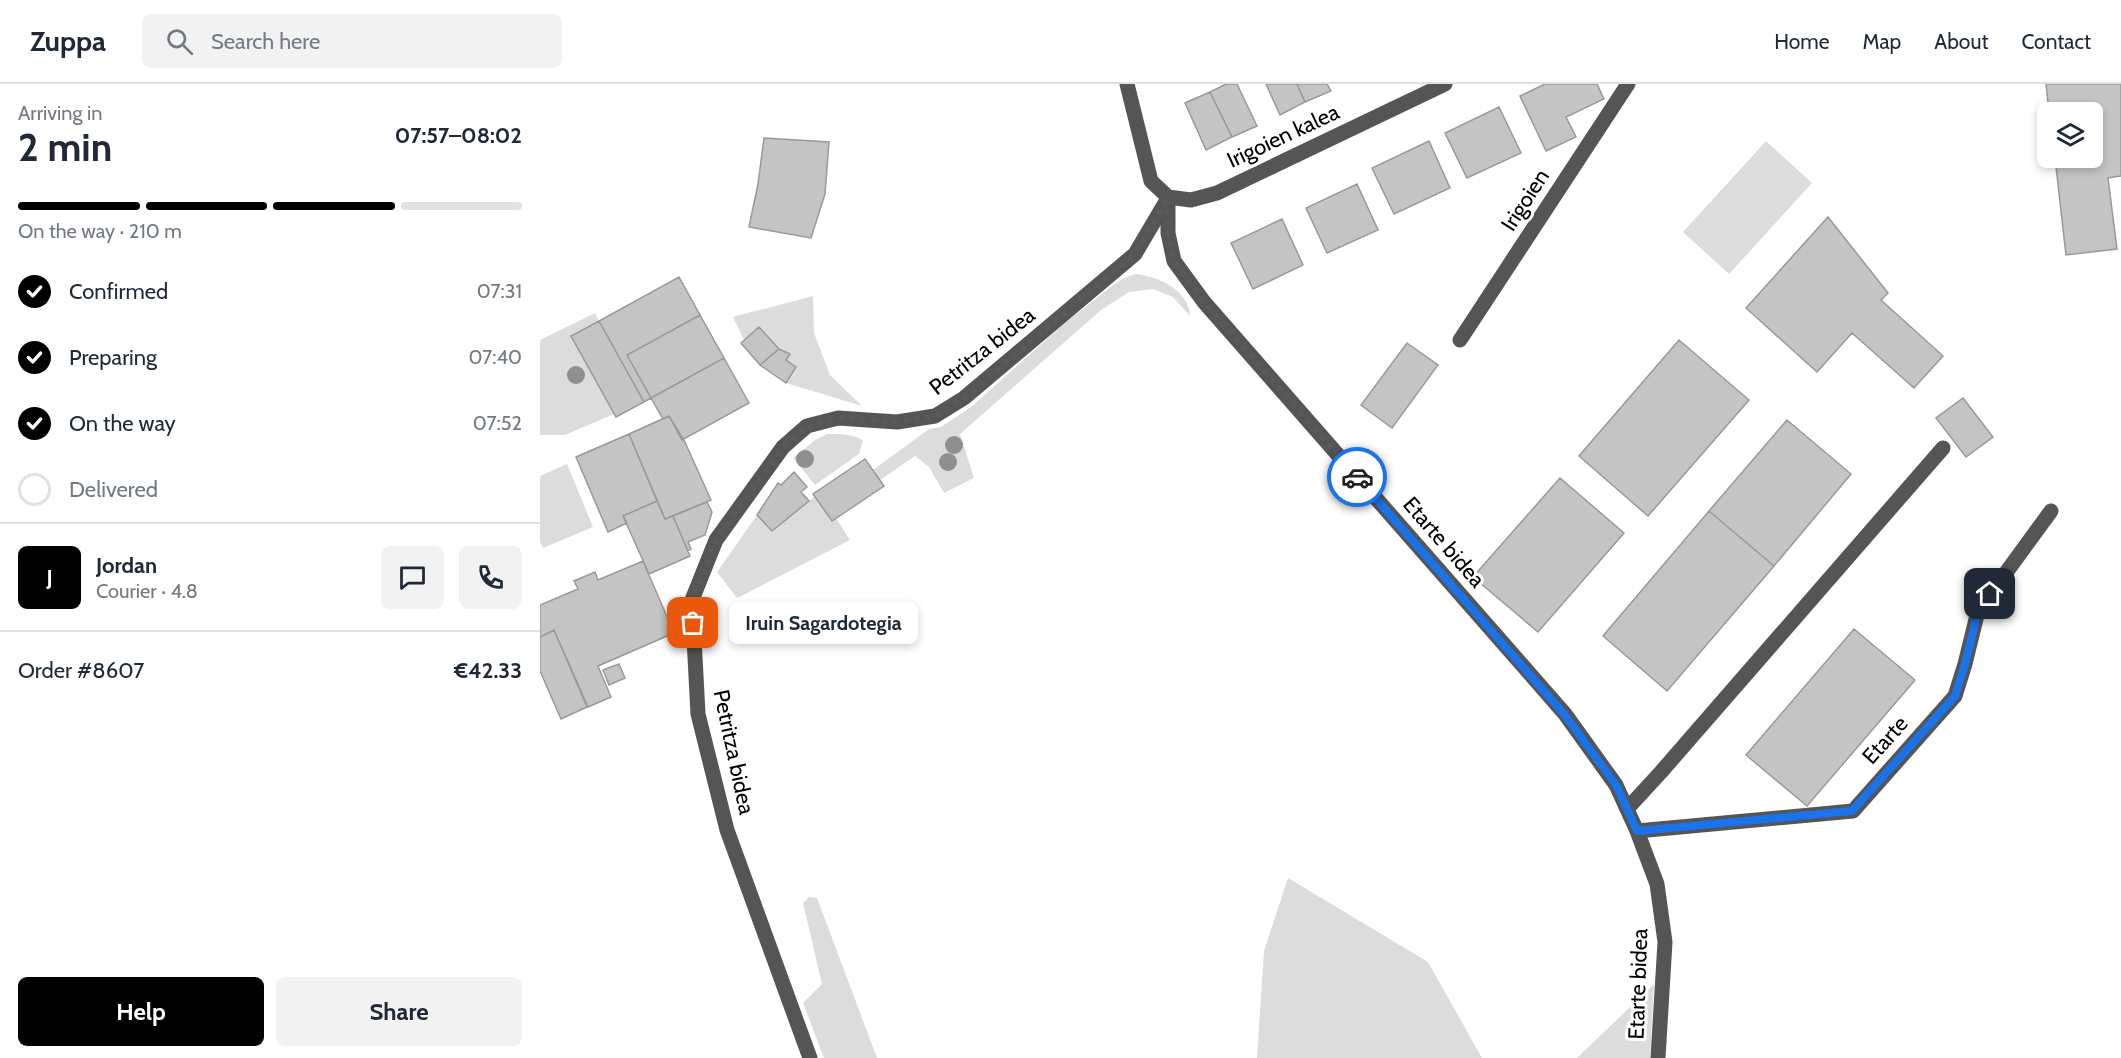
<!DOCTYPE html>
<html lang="en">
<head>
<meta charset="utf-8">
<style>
	:root { --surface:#fff; --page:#f2f2f3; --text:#1f2937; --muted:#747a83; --line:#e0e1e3; --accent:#000 }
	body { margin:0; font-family:Cabin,sans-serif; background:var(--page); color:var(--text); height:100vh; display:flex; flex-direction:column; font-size:22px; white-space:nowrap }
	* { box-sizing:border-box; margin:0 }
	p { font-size:20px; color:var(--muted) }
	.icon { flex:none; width:33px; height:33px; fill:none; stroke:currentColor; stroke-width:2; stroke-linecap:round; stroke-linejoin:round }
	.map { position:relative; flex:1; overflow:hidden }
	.side { display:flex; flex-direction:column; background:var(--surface); width:540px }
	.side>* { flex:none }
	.fabs { position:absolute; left:1497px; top:18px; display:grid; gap:12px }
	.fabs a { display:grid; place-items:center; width:66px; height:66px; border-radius:9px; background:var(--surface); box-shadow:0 3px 9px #0003; font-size:30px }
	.pin { position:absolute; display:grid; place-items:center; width:51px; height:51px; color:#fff; margin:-26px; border-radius:12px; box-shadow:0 3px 9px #0006 }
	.courier { position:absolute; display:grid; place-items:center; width:60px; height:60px; margin:-30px; border:4px solid #1a73e8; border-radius:50%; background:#fff; color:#222; box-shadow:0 2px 8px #0007 }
	.bubble { position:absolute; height:42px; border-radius:9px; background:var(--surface); box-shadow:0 3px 9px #0003; font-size:20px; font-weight:700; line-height:42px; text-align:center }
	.head em { font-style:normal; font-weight:700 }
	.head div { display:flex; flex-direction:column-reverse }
	.head { display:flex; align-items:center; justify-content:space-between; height:102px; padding:0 18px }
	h1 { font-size:39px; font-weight:700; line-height:45px }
	.bar { display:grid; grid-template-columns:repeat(4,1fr); gap:9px 6px; align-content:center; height:72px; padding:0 18px }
	.bar i { height:8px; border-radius:4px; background:var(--line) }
	.bar .on { background:var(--accent) }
	.bar p { grid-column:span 4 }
	.line { display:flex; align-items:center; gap:15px; padding:0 18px; border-top:2px solid var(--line) }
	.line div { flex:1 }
	.round { display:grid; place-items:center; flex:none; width:63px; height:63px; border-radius:9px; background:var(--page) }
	ol { padding:0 18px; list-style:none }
	li { display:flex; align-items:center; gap:18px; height:66px }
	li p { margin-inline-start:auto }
	li .icon { padding:6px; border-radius:50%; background:var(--accent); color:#fff; stroke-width:4 }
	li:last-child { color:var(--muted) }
	li i { width:33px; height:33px; border:3px solid var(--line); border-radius:50% }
	.cta { display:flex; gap:12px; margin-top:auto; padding:12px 18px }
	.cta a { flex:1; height:69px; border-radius:9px; background:var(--accent); color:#fff; font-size:24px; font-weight:700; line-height:69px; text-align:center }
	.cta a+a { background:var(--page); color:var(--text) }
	header { display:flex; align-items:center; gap:36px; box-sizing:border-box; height:84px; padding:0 30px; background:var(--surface); border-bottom:2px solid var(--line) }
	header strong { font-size:28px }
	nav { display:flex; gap:33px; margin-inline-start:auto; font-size:21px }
	.search { width:420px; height:54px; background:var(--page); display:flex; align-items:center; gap:15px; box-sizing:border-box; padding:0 21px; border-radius:9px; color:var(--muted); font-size:22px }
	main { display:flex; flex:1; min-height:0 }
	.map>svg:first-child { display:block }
</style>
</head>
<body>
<header>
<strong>Zuppa</strong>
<div class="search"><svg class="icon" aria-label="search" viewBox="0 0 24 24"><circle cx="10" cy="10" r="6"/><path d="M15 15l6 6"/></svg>Search here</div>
<nav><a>Home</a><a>Map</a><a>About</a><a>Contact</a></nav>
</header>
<main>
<section class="side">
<div class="head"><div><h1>2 min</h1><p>Arriving in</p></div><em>07:57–08:02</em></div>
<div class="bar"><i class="on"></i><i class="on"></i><i class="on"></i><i></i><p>On the way · 210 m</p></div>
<ol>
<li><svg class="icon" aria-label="check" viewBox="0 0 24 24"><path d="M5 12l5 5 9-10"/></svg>Confirmed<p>07:31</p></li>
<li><svg class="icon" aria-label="check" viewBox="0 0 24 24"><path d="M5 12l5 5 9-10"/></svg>Preparing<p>07:40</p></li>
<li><svg class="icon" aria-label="check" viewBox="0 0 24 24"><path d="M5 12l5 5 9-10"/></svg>On the way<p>07:52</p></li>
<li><i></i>Delivered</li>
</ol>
<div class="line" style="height:108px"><b class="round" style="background:var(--accent);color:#fff">J</b><div><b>Jordan</b><p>Courier · 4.8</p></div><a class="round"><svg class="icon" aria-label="chat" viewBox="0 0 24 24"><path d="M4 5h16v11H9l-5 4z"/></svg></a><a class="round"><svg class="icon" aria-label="phone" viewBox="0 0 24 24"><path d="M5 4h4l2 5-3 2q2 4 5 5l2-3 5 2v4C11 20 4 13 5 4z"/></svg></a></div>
<div class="line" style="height:78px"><div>Order #8607</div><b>€42.33</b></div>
<div class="cta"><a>Help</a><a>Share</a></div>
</section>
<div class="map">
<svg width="1581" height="974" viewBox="0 0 1581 974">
	<rect width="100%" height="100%" fill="#fff"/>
	<path fill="#dcdcdc" d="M 1226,57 L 1272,99 L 1189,190 L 1143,148 Z
		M 595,190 C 618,192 649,206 650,232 L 633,213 L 613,205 L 589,208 L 561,226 L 420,350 L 434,394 L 404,409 L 389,383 L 375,372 L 340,396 L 333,386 L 389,345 L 401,343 L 431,323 L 525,239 L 568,205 L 582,195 Z
		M 273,212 L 274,249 L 290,291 L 322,322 L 246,299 L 255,284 L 246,276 L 250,270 L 239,265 L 219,243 L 204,256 L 193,233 Z
		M 55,229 L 59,237 L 32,252 L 74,330 L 25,351 L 0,351 L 0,256 Z
		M 287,350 C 299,350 312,350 323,356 L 319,370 L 275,401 L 253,374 L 275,356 Z
		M 27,380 L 53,443 L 3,464 L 0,458 L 0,392 Z
		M 275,412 L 291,437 L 296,434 L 310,456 L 197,514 L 177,488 L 217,431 L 233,447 Z
		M 748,794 L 888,878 L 942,974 L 717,974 L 724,867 Z
		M 269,813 L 277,814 L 337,974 L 284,974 L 263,919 L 282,900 L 263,819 Z
		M 1114,900 L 1110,974 L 1037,974 Z"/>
	<path fill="#c4c4c4" stroke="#999" stroke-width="1.5" d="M 686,0 L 697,0 L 717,42 L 692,53 L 670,8 Z
		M 726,0 L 757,0 L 765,18 L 740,31 Z
		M 757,0 L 787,0 L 791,7 L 765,18 Z
		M 1005,0 L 1057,0 L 1064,15 L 1026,33 L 1036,53 L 1006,67 L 980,12 Z
		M 1506,0 L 1581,0 L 1581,92 L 1568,94 L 1577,165 L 1526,171 L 1515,74 L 1552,74 L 1552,28 L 1509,28 Z
		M 670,8 L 692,53 L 666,66 L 645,19 Z
		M 959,23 L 981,69 L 927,94 L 905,49 Z
		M 224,54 L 289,58 L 285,110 L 271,154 L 209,143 L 218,100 Z
		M 889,57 L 910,104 L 854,130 L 832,84 Z
		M 817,100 L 838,146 L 787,169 L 766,124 Z
		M 1288,133 L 1348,209 L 1341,216 L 1403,272 L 1374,304 L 1312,249 L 1277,288 L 1206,224 Z
		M 742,135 L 763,181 L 713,205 L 691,159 Z
		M 139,193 L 160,231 L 87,271 L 111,314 L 104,318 L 59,237 Z
		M 160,231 L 184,274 L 111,314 L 87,271 Z
		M 59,237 L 104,318 L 76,333 L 31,252 Z
		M 219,243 L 239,265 L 220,281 L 201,259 Z
		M 1139,256 L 1209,316 L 1108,432 L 1039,372 Z
		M 867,259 L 898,281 L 852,344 L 821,321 Z
		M 239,265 L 250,270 L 246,276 L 256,283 L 246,299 L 220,281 Z
		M 184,274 L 209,319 L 142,356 L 129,332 L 123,335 L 111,314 Z
		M 1423,314 L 1453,353 L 1426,373 L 1396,334 Z
		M 129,332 L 144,356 L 171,416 L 125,435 L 89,350 Z
		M 1247,336 L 1311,390 L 1234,482 L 1169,427 Z
		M 89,350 L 117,417 L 83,432 L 87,439 L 68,448 L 36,373 Z
		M 325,375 L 344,402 L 292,437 L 273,410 Z
		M 254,388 L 267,403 L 261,408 L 269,417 L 232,447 L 217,431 L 238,399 L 241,401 Z
		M 1020,394 L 1084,449 L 998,548 L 933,493 Z
		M 117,417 L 125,435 L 133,432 L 150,472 L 109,490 L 83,432 Z
		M 167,418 L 172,428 L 165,451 L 148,458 L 151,465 L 148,467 L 133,432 Z
		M 1169,427 L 1234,482 L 1127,607 L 1063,552 Z
		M 103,477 L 134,549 L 58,582 L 71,613 L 48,623 L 14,546 L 0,553 L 0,521 L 38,505 L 34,497 L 55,488 L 58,496 Z
		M 1314,545 L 1375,596 L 1267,722 L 1206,671 Z
		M 14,546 L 47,623 L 21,635 L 0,587 L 0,553 Z
		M 79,580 L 85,594 L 69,601 L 63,586 Z"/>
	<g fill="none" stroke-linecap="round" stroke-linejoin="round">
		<path stroke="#555" stroke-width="15" d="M 587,0 L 611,97 L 628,113 L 628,149 L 634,177 L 664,218 L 1025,630 L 1076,701 L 1097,747 L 1117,800 L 1125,858 L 1118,974
			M 628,113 L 651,116 L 677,109 L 905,0
			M 920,256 L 1088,0
			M 1087,725 L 1121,688 L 1403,364
			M 1097,747 L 1313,727 L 1415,612 L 1425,580 L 1438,527 L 1511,427
			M 270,974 L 187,746 L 158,630 L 152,516 L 176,456 L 243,363 L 267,342 L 298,334 L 357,338 L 395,332 L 424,314 L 595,170 L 628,114"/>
	</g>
	<g fill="#8f8f8f">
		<circle cx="36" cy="291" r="9"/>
		<circle cx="414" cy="361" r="9"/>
		<circle cx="265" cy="375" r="9"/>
		<circle cx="408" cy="378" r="9"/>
	</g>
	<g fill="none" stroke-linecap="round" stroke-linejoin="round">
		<path stroke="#595959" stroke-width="6" stroke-dasharray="0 10.8" d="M 153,539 L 152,516 L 176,456 L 243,363 L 267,342 L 298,334 L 357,338 L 395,332 L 424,314 L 595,170 L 628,113 L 628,149 L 634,177 L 664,218 L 817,393"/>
		<path stroke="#1a73e8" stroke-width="8" d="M 817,393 L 1024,630 L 1076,701 L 1097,747 L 1312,727 L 1415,612 L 1425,580 L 1438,527 L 1450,510"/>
	</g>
	<g text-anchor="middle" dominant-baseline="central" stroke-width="6" stroke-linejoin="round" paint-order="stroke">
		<g font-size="22" fill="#000" stroke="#fff">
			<text transform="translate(743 52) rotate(-25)">Irigoien kalea</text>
			<text transform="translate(985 116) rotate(-57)">Irigoien</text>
			<text transform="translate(442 267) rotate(-38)">Petritza bidea</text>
			<text transform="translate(904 458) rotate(49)">Etarte bidea</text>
			<text transform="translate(1345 656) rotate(-48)">Etarte</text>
			<text transform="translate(194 668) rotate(78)">Petritza bidea</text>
			<text transform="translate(1098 900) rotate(-88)">Etarte bidea</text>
		</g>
	</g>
</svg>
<div class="fabs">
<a><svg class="icon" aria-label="layers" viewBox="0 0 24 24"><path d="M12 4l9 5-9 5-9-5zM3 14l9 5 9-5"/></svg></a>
</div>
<div class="pin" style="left:153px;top:539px;background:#ea580c"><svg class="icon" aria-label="bag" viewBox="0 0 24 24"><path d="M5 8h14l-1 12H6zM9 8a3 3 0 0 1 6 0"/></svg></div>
<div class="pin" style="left:1450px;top:510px;background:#1f2937"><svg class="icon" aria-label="home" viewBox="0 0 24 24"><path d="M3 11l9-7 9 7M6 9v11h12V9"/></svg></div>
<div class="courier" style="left:817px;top:393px"><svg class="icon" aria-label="car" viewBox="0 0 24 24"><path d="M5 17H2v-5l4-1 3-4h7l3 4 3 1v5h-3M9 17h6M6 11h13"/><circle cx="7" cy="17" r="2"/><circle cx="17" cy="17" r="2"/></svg></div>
<div class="bubble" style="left:189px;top:518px;width:189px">Iruin Sagardotegia</div>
</div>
</main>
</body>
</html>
